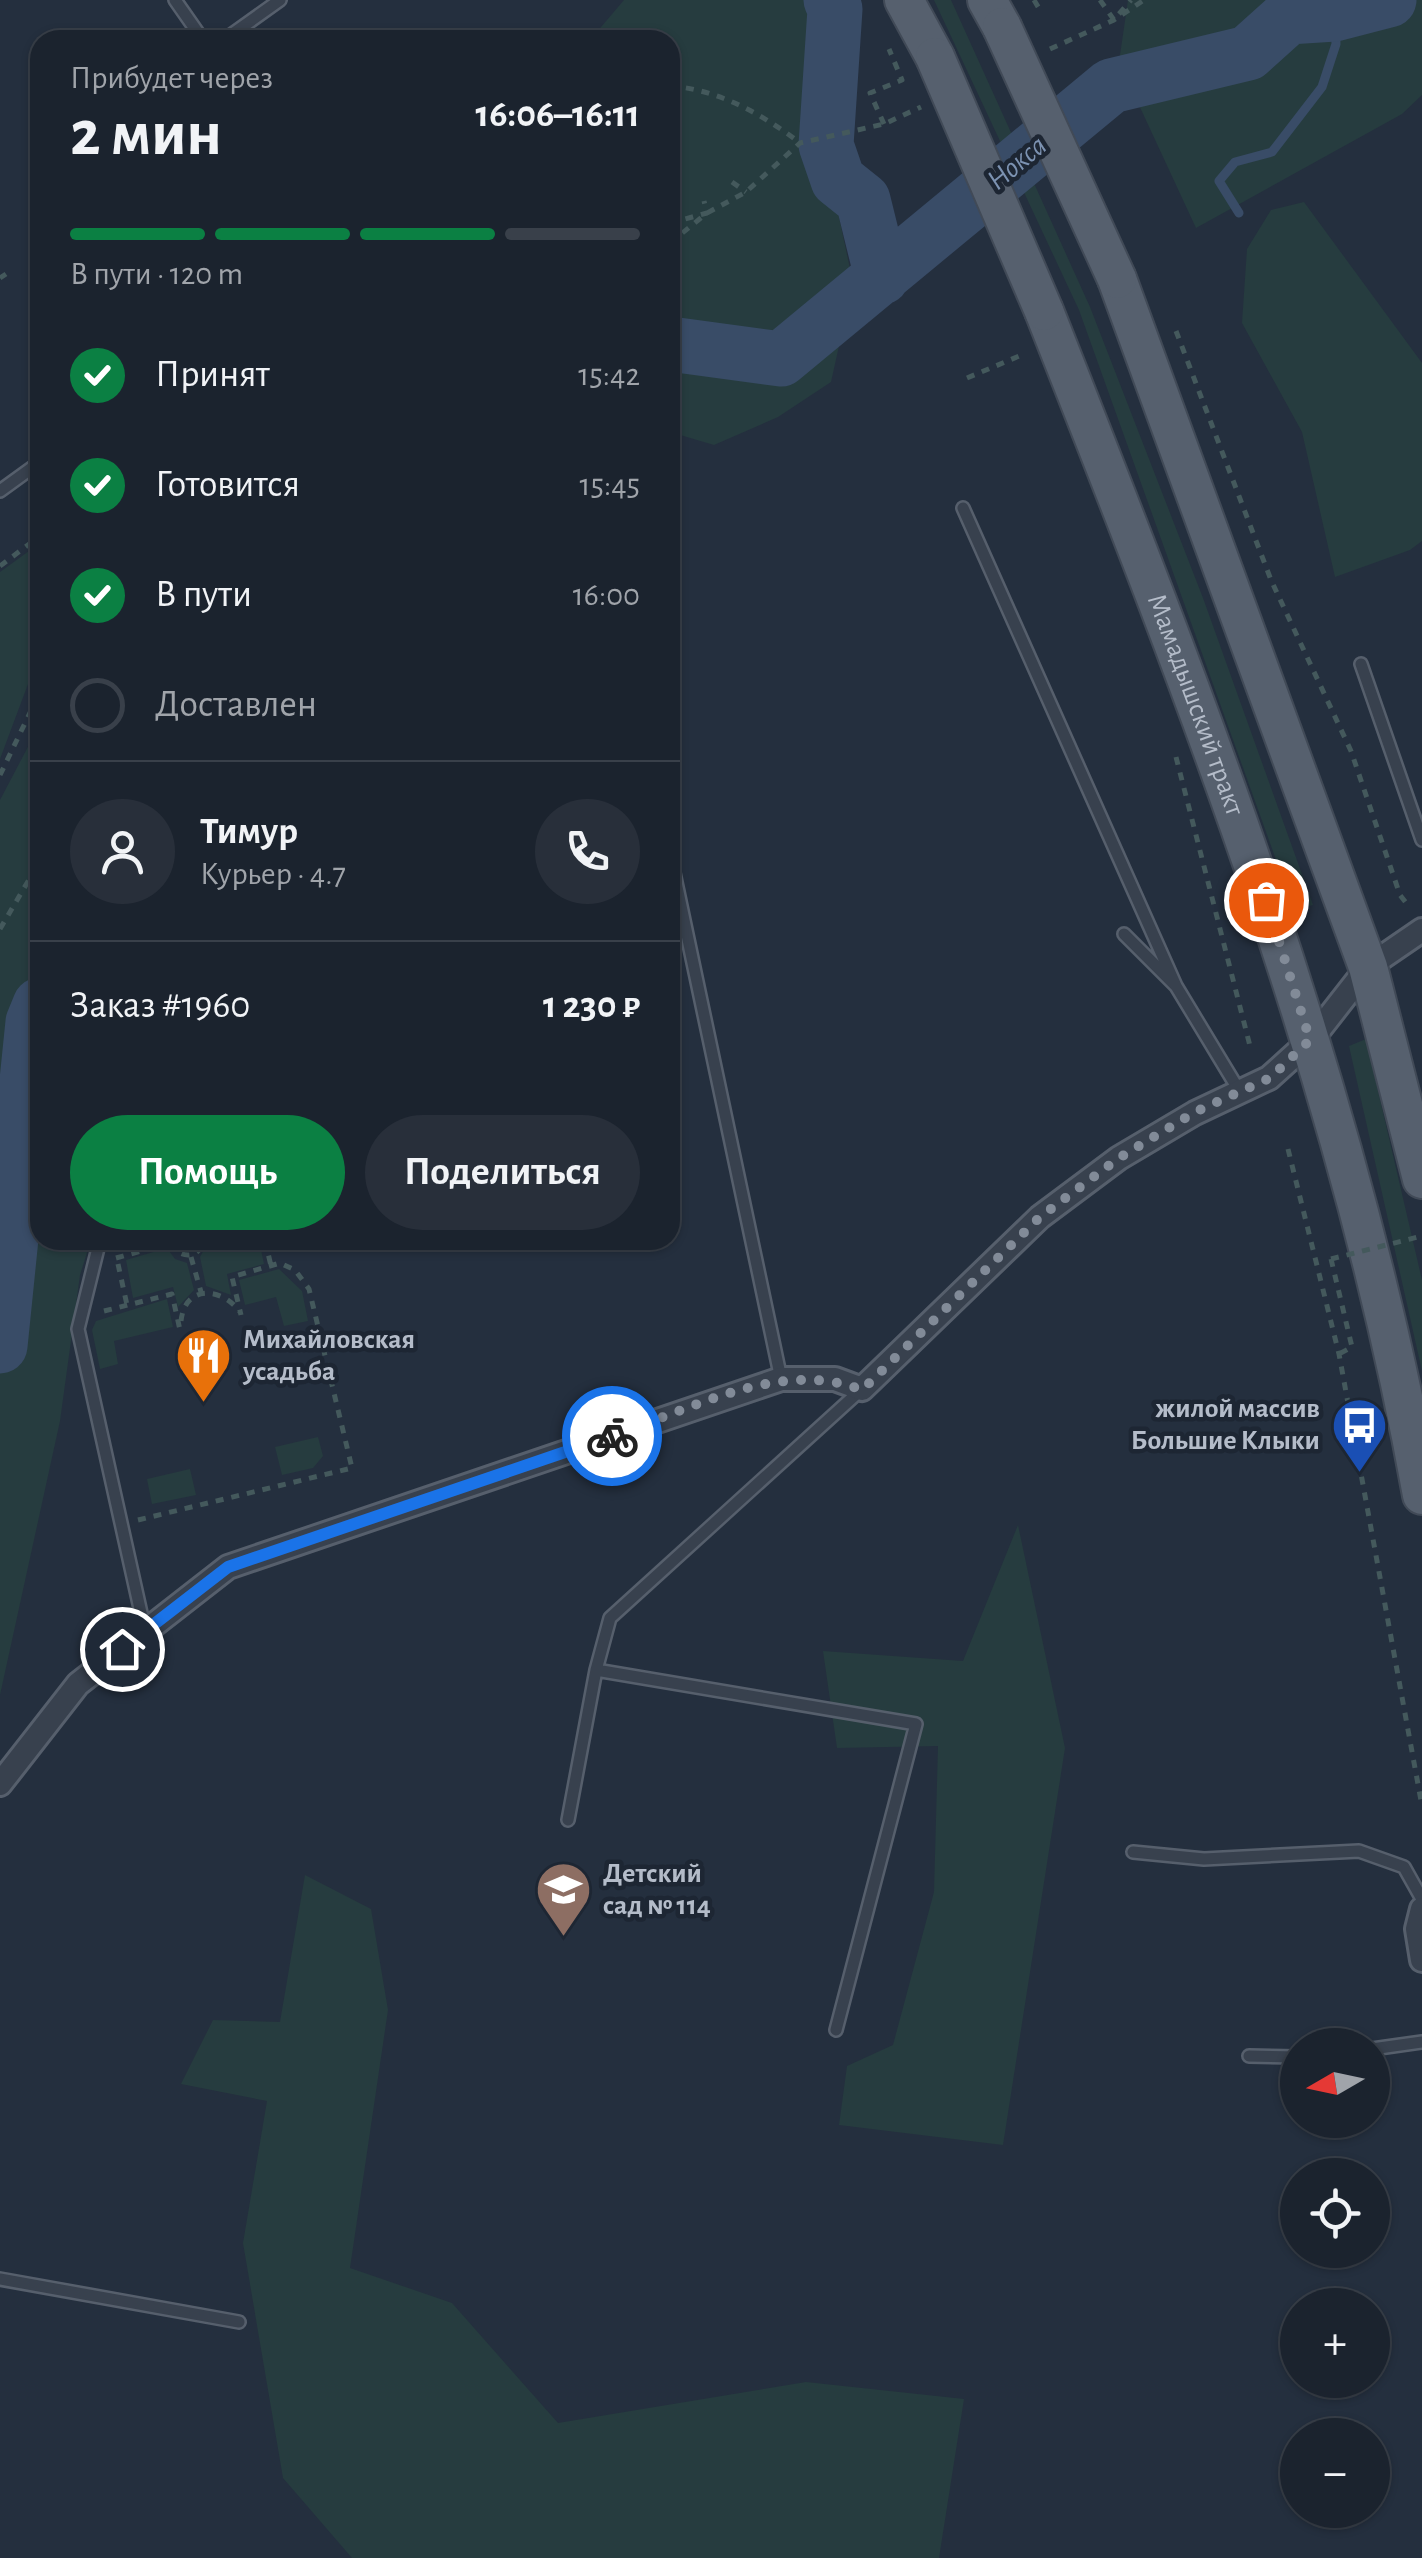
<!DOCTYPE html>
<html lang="ru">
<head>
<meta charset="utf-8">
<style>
	:root { --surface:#1b232e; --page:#282f3a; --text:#f1f3f6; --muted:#a0a4aa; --line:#39404a; --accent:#0b8043 }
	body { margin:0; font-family:"Alegreya Sans",sans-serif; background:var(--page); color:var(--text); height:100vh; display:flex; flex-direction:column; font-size:38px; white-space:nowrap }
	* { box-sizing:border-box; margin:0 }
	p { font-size:32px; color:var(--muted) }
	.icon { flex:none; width:55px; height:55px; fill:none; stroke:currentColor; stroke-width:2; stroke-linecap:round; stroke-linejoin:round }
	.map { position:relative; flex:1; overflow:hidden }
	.sheet { position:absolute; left:30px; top:30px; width:650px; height:1220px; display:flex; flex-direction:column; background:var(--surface); border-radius:30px; box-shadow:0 2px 8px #0004,0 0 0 2px var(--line) }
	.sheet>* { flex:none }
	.needle { width:65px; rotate:261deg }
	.tools { position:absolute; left:1280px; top:2028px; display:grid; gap:20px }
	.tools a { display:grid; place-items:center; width:110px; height:110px; border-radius:50%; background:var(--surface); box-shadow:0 2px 8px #0004,0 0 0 2px var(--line); font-size:50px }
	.pin { position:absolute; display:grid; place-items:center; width:85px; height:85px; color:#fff; margin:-42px; border:5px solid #fff; border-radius:50%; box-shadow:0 2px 10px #0007 }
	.courier { position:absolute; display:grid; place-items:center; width:100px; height:100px; margin:-50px; border:8px solid #1a73e8; border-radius:50%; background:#fff; color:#222; box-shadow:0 2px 12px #0007 }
	.overview em { font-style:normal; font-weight:700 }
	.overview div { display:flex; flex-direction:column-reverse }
	.overview { display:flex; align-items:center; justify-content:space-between; height:170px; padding:0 40px }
	h1 { font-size:65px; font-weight:700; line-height:75px }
	.bar { display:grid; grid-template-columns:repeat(4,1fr); gap:15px 10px; align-content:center; height:120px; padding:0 40px }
	.bar i { height:12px; border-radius:8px; background:var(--line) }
	.bar .selected { background:var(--accent) }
	.bar p { grid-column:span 4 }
	.line { display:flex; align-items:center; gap:25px; padding:0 40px; border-top:2px solid var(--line) }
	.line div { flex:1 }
	.round { display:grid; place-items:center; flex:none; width:105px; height:105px; border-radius:52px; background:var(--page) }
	ol { padding:0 40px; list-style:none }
	li { display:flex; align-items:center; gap:30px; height:110px }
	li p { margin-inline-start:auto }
	li .icon { padding:10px; border-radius:50%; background:var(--accent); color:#fff; stroke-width:4 }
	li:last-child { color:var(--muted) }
	li i { width:55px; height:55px; border:5px solid var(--line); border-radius:50% }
	.button { display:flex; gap:20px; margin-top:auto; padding:20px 40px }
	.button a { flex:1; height:115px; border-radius:60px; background:var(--accent); color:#fff; font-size:40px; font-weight:700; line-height:115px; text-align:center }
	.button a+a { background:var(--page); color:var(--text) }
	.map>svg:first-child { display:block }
</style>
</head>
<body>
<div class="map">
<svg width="1422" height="2558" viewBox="0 0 1422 2558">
	<rect width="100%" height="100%" fill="#242f3e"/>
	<path fill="#263c3f" d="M 624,0 L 837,0 L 858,45 L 831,179 L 853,283 L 831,382 L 778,417 L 714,445 L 670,432 L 670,40 L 590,40 Z
		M 934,0 L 951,0 L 1090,307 L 1203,598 L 1313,905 L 1294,910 L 1079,310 Z
		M 1128,0 L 1422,0 L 1422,95 L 1402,114 L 1196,228 L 1119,62 Z
		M 1304,202 L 1422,363 L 1422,541 L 1410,550 L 1335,577 L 1302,432 L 1242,323 L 1247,249 L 1271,210 Z
		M 40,543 L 40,652 L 0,759 L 0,572 Z
		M 40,724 L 40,1240 L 91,1240 L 80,1275 L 60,1421 L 0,1695 L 0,800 Z
		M 1366,1039 L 1422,1280 L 1422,1371 L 1349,1046 Z
		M 209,1240 L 259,1240 L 264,1264 L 227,1274 L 231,1295 L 206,1286 L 200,1257 Z
		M 167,1248 L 175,1259 L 187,1263 L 194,1290 L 178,1307 L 173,1287 L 133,1298 L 126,1260 Z
		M 279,1269 L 302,1291 L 308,1321 L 284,1326 L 276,1297 L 245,1305 L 239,1280 Z
		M 167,1299 L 173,1327 L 114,1341 L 118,1364 L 100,1369 L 92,1330 L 96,1321 Z
		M 318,1437 L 323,1456 L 313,1468 L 282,1475 L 275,1447 Z
		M 190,1469 L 196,1495 L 152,1504 L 147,1479 Z
		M 1018,1525 L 1065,1748 L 1003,2145 L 839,2125 L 847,2066 L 893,2045 L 934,1892 L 938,1746 L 837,1748 L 823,1651 L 963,1661 Z
		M 305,1875 L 371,1909 L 388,2010 L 350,2268 L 452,2303 L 558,2423 L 806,2382 L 964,2399 L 939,2558 L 352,2558 L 283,2478 L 243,2243 L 267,2101 L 181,2084 L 213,2020 L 280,2022 Z"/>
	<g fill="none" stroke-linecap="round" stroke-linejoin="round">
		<path stroke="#394c67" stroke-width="9" d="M 1239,213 L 1219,181 L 1235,162 L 1272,152 L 1322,87 L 1336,44 L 1335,14"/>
		<path stroke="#394c67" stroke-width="55" d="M 831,0 L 835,9 L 826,145 L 838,180 L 863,200 L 882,277
			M 670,344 L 781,359 L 1111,86 L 1248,53 L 1288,17 L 1335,14 L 1389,0
			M 0,1346 L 33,1022 L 40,1005"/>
		<defs>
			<path id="lane" d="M 175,0 L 203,40
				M 224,40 L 280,0
				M 0,491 L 40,462
				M 963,508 L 1176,986
				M 1361,664 L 1422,840
				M 670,854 L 781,1379
				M 1124,934 L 1176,986 L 1240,1092
				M 100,1240 L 78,1329 L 145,1631
				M 568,1820 L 596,1670
				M 1133,1852 L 1204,1859 L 1359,1851 L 1404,1867 L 1422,1899
				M 836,2030 L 916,1724 L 596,1670 L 610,1618 L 862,1389
				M 1372,2049 L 1422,2042
				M 1249,2056 L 1298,2057
				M 0,2279 L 239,2322"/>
			<path id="street" d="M 0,1784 L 78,1684 L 228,1567 L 781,1379 L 835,1379 L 862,1389 L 1040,1217 L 1119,1158 L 1195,1113 L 1269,1078 L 1311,1040 L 1368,967 L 1422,930
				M 1422,1909 L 1417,1929 L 1422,1960"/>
			<g id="primary">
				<path d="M 904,0 L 935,57"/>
				<path d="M 987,0 L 1002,27"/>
				<path d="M 1117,279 L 1368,967 L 1422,1179"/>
				<path id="s1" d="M 1044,311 C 1196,696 1349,1085 1422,1495"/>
			</g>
		</defs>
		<use href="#lane" stroke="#565f6c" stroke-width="16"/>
		<use href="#street" stroke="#565f6c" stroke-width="28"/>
		<use href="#primary" stroke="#414a57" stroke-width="42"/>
		<path stroke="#44595c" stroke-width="5" stroke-dasharray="8 8" stroke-linecap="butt" d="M 1034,0 L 1040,10
			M 1100,0 L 1114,20
			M 1119,14 L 1131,0
			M 1050,49 L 1114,20 L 1144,0
			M 670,86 C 717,89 764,115 800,143
			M 884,124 L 870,93 L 902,80 L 889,49
			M 732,182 L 746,192
			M 670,223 L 707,213 L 704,201
			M 670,243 L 707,213 L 746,192 L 800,143 L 884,124 L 921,107
			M 0,278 L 6,274
			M 1176,331 L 1271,580 L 1351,751 L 1400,895 L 1410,908
			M 967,378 L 1024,354
			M 0,566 L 40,536
			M 1176,757 L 1250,1046
			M 0,775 L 40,692
			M 0,929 L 40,861
			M 1288,1149 L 1339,1354 L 1422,1806
			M 265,1240 L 271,1266
			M 170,1243 C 180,1260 199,1259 205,1240
			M 191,1257 L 201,1292
			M 116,1258 L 170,1243
			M 1331,1259 L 1352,1347 L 1339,1354
			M 118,1264 L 127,1305
			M 104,1311 L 172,1294 L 180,1330
			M 181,1321 C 185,1284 222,1287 240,1312
			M 138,1520 L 352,1468 L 309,1289 L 295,1270 L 280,1263 L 232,1277 L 241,1315"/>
		<use href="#lane" stroke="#38414e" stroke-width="11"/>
		<use href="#street" stroke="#38414e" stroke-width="22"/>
		<use href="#primary" stroke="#56606e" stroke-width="38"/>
		<defs>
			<path id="primary-bridge" d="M 1002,27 L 1117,279
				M 935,57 L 1044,311"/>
		</defs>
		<use href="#primary-bridge" stroke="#414a57" stroke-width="42" stroke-linecap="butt"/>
		<path stroke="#44595c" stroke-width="5" stroke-dasharray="8 8" stroke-linecap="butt" d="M 1331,1259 L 1422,1236"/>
		<use href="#primary-bridge" stroke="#56606e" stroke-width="38"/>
	</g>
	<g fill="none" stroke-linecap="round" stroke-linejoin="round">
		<path stroke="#828b98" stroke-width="10" stroke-dasharray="0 18" d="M 612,1436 C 690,1410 781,1358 862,1390 L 1040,1217 L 1119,1158 L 1195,1112 L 1270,1078 L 1310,1040 L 1266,900"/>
		<path stroke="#1a73e8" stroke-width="12" d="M 122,1649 L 228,1567 L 612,1436"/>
	</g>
	<defs>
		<symbol id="restaurant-pin" viewBox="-11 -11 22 30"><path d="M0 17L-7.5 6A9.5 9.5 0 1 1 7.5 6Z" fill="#e8710a" stroke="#1d2633"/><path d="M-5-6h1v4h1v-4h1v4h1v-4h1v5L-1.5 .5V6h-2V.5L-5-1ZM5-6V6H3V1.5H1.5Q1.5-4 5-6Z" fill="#fff"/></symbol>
		<symbol id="bus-pin" viewBox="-11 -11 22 30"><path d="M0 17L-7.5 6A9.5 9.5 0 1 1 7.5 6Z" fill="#1a4fb4" stroke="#1d2633"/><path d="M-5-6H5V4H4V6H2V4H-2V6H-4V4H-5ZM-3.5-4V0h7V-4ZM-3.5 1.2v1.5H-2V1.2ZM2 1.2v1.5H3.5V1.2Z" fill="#fff"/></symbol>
		<symbol id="school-pin" viewBox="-11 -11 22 30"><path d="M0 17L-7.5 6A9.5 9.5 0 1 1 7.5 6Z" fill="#8d6e63" stroke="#1d2633"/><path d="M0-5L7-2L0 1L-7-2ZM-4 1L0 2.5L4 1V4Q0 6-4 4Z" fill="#fff"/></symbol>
	</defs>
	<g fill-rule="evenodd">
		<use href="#restaurant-pin" x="172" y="1324" width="63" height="86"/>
		<use href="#bus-pin" x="1328" y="1394" width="63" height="86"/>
		<use href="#school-pin" x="532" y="1858" width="63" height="86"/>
	</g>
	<g text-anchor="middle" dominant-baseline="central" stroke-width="9" stroke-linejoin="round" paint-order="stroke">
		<g font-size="28" fill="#b4bcc9" stroke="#1d2633">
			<text stroke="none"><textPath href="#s1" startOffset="422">Мамадышский тракт</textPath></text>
		</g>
		<g font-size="28" font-weight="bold" fill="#b4bcc9" stroke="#1d2633" text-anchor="start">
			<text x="243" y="1340">Михайловская<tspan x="243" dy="32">усадьба</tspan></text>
			<text x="1320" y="1409" text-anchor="end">жилой массив<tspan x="1320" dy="32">Большие Клыки</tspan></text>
			<text x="603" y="1874">Детский<tspan x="603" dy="32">сад № 114</tspan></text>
		</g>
		<g font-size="30" font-style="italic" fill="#7c92b1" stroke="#1d2633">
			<text transform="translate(1017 163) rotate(-40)">Нокса</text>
		</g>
	</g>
</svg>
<div class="tools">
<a><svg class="needle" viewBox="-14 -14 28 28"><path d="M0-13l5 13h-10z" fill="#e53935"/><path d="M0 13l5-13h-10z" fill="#a0a4aa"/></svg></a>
<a><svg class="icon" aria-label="locate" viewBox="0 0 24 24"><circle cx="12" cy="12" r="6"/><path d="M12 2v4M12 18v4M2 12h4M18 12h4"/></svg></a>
<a>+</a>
<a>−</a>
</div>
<div class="pin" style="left:1266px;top:900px;background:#ea580c"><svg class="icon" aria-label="bag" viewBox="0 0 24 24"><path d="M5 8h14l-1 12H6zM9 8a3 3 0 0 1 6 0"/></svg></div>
<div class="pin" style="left:122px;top:1649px;background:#1f2937"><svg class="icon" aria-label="home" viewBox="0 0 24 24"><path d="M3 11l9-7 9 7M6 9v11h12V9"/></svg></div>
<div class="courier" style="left:612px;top:1436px"><svg class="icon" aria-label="bike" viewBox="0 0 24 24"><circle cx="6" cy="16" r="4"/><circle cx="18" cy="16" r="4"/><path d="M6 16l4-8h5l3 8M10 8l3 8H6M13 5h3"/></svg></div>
<section class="sheet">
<div class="overview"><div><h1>2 мин</h1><p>Прибудет через</p></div><em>16:06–16:11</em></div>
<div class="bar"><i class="selected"></i><i class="selected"></i><i class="selected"></i><i></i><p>В пути · 120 m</p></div>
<ol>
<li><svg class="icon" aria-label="check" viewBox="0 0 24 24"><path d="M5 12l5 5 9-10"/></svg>Принят<p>15:42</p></li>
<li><svg class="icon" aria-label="check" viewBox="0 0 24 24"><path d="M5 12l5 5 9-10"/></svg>Готовится<p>15:45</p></li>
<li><svg class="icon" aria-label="check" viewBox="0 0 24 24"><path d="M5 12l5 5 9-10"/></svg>В пути<p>16:00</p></li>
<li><i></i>Доставлен</li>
</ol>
<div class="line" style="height:180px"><a class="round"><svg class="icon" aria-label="person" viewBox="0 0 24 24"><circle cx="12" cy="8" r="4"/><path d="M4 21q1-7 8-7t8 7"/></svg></a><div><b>Тимур</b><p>Курьер · 4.7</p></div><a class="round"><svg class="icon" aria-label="phone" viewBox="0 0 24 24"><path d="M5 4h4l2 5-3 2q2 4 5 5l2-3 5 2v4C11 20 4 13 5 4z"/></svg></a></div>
<div class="line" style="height:130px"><div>Заказ #1960</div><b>1 230 ₽</b></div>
<div class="button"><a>Помощь</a><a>Поделиться</a></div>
</section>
</div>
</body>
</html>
